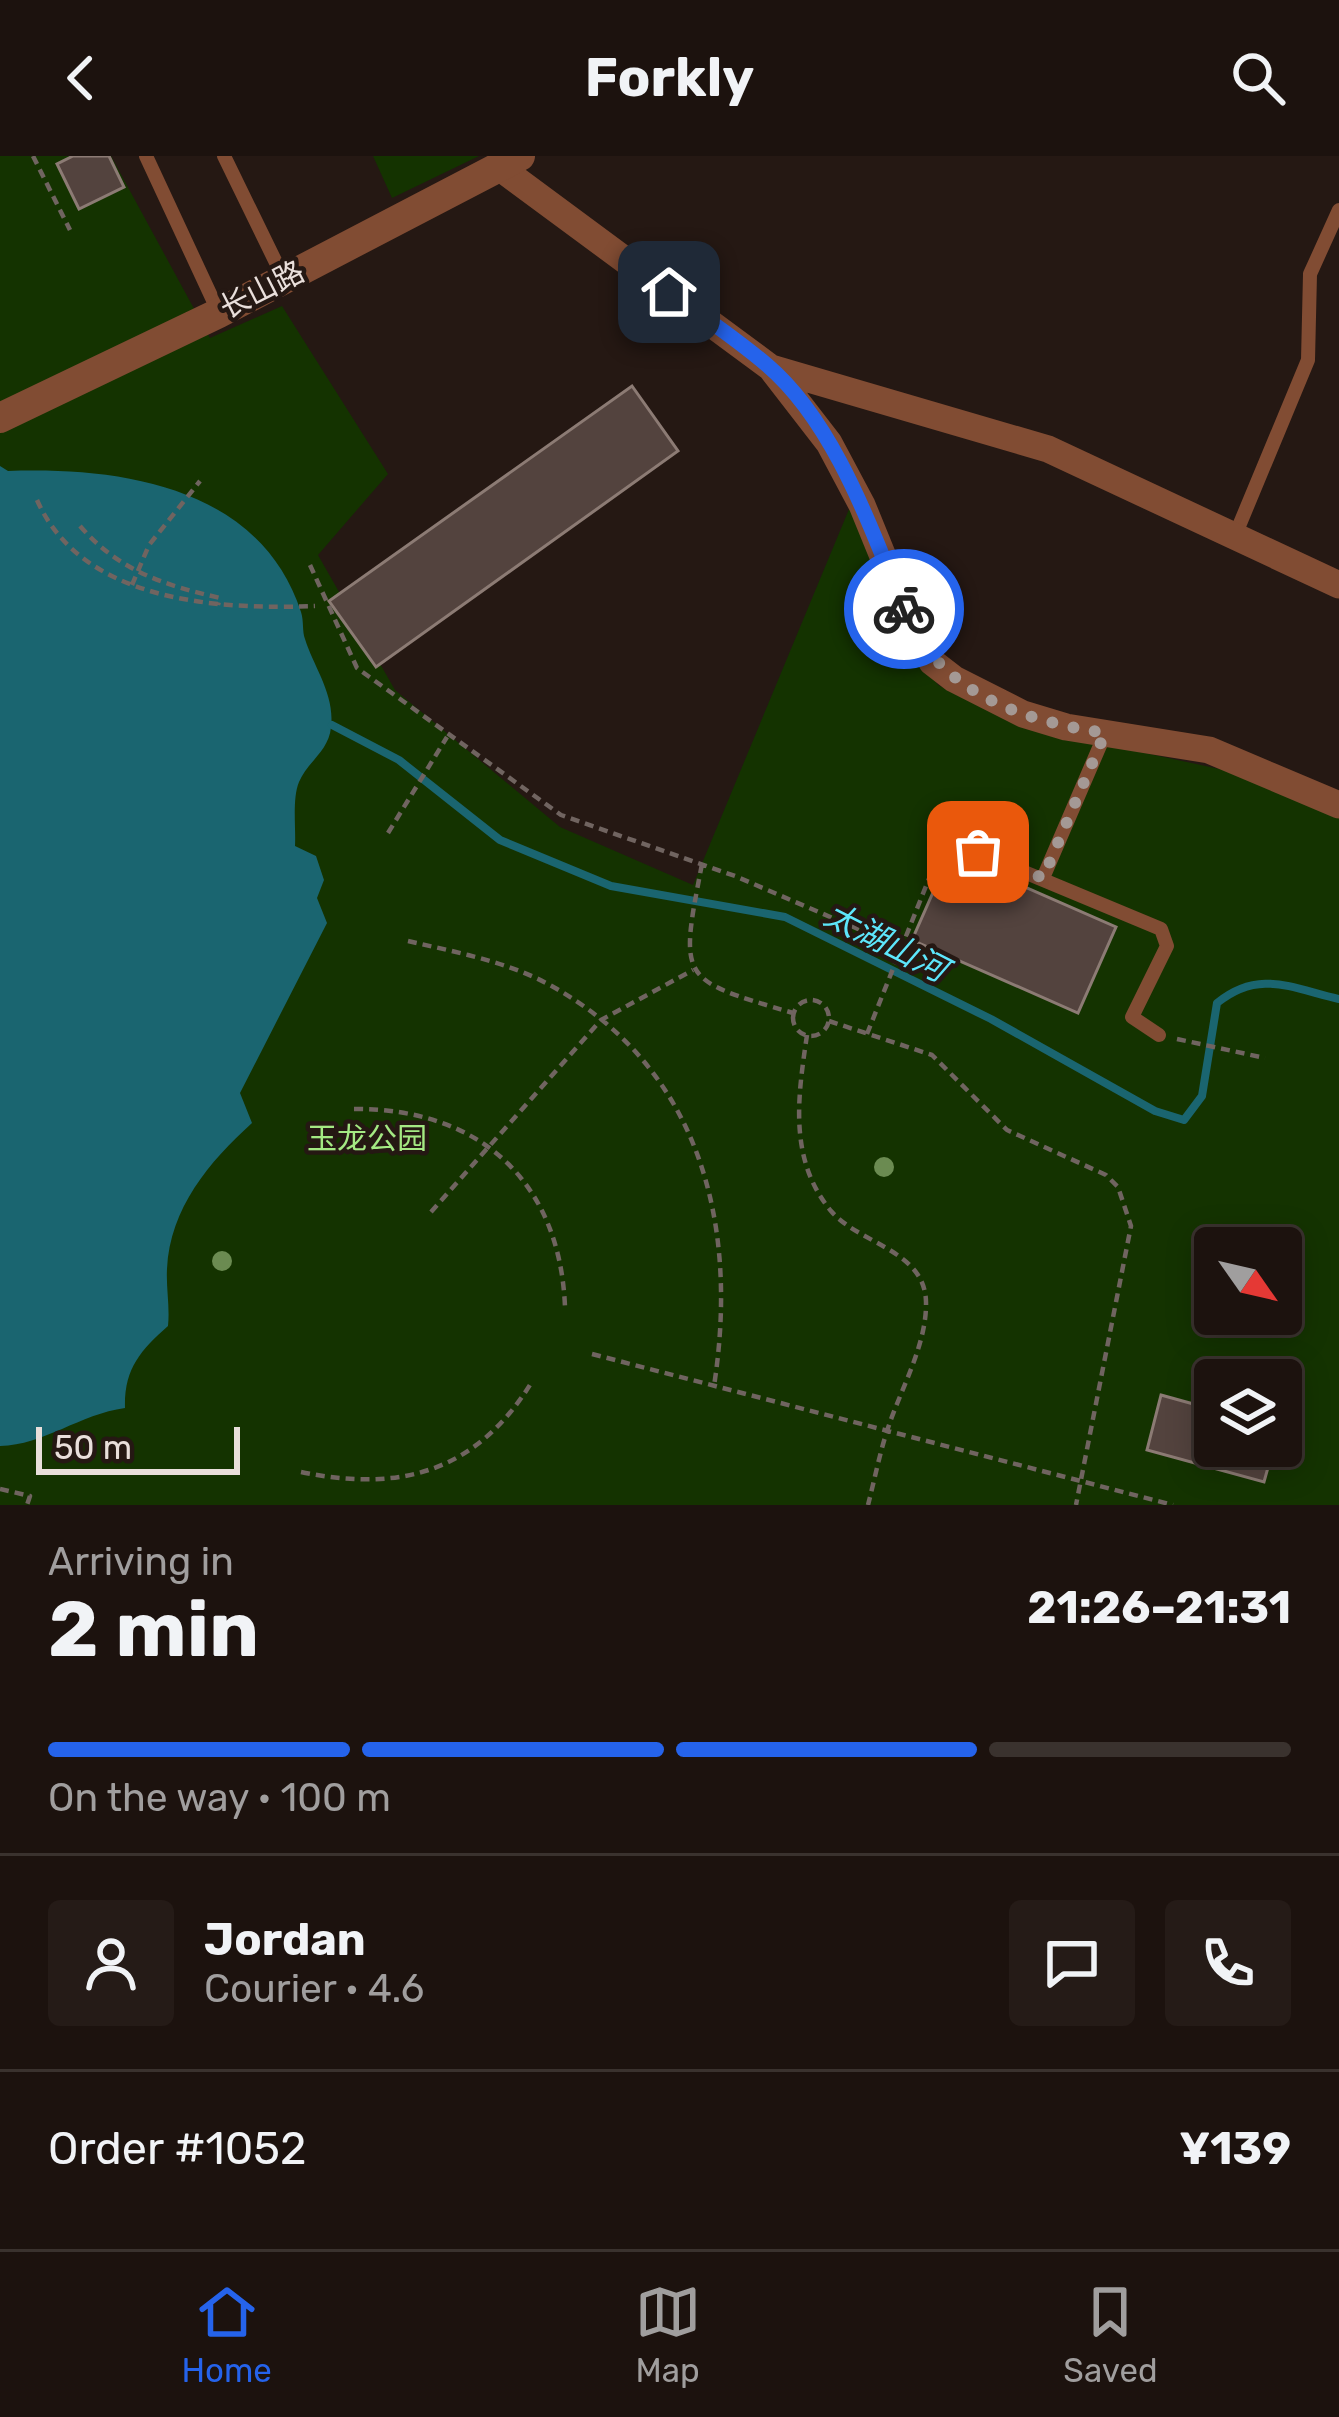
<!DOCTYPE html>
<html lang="en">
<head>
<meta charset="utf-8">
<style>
	:root { --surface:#1c120e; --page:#251b17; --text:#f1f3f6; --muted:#a09e9e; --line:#3a322e; --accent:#2563eb }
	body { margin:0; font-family:Rubik,"Noto Sans SC",sans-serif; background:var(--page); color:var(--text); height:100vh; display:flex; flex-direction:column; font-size:45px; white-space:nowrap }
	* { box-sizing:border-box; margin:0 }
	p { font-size:39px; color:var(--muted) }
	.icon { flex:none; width:66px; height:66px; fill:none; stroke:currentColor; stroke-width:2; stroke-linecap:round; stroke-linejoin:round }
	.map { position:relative; height:1349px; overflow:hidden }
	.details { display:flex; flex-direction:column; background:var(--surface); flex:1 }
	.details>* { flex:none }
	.needle { width:78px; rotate:124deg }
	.fabs { position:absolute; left:1194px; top:1071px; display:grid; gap:24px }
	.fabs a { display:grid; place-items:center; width:108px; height:108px; border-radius:12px; background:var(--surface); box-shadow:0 6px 30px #0003,0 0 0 3px var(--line); font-size:60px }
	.scale { position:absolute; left:36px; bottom:30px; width:204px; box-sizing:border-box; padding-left:12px; border:6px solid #e9dfdb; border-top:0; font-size:33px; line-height:42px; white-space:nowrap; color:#e9dfdb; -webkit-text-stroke:9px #251813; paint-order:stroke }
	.pin { position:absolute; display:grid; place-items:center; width:102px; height:102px; color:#fff; margin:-51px; border-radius:24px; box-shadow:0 6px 18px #0006 }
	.courier { position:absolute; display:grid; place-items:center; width:120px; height:120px; margin:-60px; border:9px solid #2563eb; border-radius:50%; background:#fff; color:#222; box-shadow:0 3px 15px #0007 }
	.headline em { font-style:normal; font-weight:700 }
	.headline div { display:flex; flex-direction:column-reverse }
	.headline { display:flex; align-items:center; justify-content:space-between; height:204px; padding:0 48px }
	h1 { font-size:78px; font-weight:700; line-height:90px }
	.bar { display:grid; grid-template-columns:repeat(4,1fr); gap:18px 12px; align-content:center; height:144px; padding:0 48px }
	.bar i { height:15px; border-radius:9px; background:var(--line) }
	.bar .active { background:var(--accent) }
	.bar p { grid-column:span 4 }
	.line { display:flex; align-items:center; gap:30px; padding:0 48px; border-top:3px solid var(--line) }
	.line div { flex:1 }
	.round { display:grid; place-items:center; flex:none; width:126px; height:126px; border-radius:12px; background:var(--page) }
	header { display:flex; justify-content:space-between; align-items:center; height:156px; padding:0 48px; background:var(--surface); font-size:54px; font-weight:700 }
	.dock { display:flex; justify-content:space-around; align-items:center; height:168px; border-top:3px solid var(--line); background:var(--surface); font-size:33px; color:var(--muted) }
	.dock a { display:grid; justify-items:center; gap:6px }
	.dock .active { color:var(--accent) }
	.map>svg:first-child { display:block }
</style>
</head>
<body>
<header><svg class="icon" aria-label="back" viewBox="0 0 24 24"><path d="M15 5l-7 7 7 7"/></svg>Forkly<svg class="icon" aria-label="search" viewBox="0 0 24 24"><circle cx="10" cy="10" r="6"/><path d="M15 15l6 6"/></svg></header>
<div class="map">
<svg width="1339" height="1349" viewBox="0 0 1339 1349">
	<rect width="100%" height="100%" fill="#251813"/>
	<path fill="#143300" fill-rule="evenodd" d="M 0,0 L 111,0 L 210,182 L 282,150 L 388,318 L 318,399 L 395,534 L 560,671 L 693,729 L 852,346 L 908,485 L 938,529 L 1029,572 L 1224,614 L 1339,661 L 1339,1349 L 0,1349 ZM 1215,1092 L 1281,1092 L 1281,1158 L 1215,1158 ZM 1215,1224 L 1281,1224 L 1281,1290 L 1215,1290 Z
		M 373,0 L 479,0 L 392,42 Z"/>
	<path fill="#1a6570" d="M 0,310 L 8,315 C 120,311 260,330 301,456 C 304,465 302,475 305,483 C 314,512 335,538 331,571 C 329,595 308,605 299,626 C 292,643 296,671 295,690 L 316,700 L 324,724 L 317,742 L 327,767 L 240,937 L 252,967 C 209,1006 170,1052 167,1113 C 166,1132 170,1151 168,1170 C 140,1195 124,1213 125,1252 C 80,1258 44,1289 0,1290 Z"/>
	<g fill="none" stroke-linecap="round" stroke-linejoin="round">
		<path stroke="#1a6570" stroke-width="8" d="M 332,569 L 399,604 L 500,684 L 611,730 L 785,761 L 991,863 L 1155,955 L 1184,964 L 1202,940 L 1217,847 C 1259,813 1291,832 1339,843"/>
	</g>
	<path fill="#53433e" stroke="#8c7b74" stroke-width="3" d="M 73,0 L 109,0 L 124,31 L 79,53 L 57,8 Z
		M 632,230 L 678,295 L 376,511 L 329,445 Z
		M 950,698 L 1116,771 L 1078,857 L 912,784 Z
		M 1161,1239 L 1215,1254 L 1215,1290 L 1274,1290 L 1264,1326 L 1147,1294 Z"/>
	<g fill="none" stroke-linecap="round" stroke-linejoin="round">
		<path stroke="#706460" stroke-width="4.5" stroke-dasharray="9 6" stroke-linecap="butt" d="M 33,0 L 70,74
			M 37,344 C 82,446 217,454 315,450
			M 80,370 C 119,415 164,429 220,442 L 218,449
			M 310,409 L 357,512 L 561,659 L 735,720 L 900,791
			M 132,429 L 149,389 L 200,325
			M 388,677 L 447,581
			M 702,708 C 679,826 679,823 793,857
			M 408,785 C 455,796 505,805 548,828 C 701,911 739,1069 714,1230
			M793 862a18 18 0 1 1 36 0a18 18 0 1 1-36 0Z
			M 829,865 L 932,899 L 1007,974 L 1106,1019 L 1118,1031 L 1131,1070 L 1076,1349
			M 867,878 L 938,700
			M 807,879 C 798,940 788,1003 831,1055 C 859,1088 925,1094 926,1146 C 927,1187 902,1231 889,1269 C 880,1295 875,1322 868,1349
			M 1177,883 L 1265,902
			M 354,953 C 479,952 560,1025 565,1151
			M 431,1056 L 601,864 L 693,814
			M 592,1198 L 1173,1349
			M 301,1316 C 402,1337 478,1315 533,1224
			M 0,1333 L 30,1340 L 27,1349"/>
		<path stroke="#814c33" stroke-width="14" d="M 146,0 L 219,157
			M 224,0 L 284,123
			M 1234,382 L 1308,204 L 1310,118 L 1339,54
			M 945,683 L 1161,773 L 1167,790 L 1132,861 L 1159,879
			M 1043,722 L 1105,578"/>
		<path stroke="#814c33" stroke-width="27" d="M 499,11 L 771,212 L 829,287 L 862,349 L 915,479 L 932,506 L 954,523 L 1023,558 L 1066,571 L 1209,594 L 1339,649
			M 771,212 L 1048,293 L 1339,429"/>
		<path stroke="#814c33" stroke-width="30" d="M 0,262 L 219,157 L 520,0"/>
	</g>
	<g fill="#6b8b51">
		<circle cx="884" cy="1011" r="10"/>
		<circle cx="222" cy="1105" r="10"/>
	</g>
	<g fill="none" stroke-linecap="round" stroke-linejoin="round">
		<path stroke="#a49995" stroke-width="12" stroke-dasharray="0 21.6" d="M 904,453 C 939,537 1020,564 1105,577 L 1043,722 L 978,696"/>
		<path stroke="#2563eb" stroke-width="15" d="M 669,136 C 702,160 737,183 767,209 C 835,267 871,373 904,453"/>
	</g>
	<g text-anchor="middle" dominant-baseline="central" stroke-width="9" stroke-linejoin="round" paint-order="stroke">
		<g font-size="30" fill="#e9dfdb" stroke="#251813">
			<text transform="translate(262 134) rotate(-27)">长山路</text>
		</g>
		<g font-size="30" fill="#a4e983" stroke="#251813">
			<text x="367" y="983">玉龙公园</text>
		</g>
		<g font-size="33" font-style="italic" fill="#5de6fb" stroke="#251813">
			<text transform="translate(886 786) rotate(27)">太湖山河</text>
		</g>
	</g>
</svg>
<div class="fabs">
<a><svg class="needle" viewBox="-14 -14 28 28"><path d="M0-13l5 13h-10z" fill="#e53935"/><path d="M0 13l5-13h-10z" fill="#a09e9e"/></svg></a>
<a><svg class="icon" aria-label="layers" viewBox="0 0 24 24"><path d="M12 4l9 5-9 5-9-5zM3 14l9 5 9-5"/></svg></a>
</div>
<div class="scale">50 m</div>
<div class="pin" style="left:978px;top:696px;background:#ea580c"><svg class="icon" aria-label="bag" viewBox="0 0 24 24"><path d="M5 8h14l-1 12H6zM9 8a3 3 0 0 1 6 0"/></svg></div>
<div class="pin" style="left:669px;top:136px;background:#1f2937"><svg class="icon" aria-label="home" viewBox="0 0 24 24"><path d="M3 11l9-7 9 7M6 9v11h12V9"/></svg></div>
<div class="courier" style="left:904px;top:453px"><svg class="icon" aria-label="bike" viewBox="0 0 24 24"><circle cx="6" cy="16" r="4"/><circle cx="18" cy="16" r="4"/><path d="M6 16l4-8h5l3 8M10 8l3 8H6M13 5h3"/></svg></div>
</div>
<section class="details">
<div class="headline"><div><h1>2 min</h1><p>Arriving in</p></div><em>21:26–21:31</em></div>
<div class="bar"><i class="active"></i><i class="active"></i><i class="active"></i><i></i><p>On the way · 100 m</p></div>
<div class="line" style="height:216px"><a class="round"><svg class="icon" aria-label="person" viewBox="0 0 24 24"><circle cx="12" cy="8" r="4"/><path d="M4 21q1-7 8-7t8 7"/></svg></a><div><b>Jordan</b><p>Courier · 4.6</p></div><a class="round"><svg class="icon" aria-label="chat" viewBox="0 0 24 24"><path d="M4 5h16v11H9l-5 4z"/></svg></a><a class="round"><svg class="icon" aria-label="phone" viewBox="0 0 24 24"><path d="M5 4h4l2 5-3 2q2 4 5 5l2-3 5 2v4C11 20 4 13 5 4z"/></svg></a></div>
<div class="line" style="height:156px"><div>Order #1052</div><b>¥139</b></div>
</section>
<nav class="dock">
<a class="active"><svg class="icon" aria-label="home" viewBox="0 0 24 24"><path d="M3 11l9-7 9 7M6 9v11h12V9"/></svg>Home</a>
<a><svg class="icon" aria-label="map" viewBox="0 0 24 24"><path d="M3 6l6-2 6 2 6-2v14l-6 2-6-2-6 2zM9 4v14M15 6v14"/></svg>Map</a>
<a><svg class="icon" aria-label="saved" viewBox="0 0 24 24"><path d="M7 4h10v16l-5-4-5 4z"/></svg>Saved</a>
</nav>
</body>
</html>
